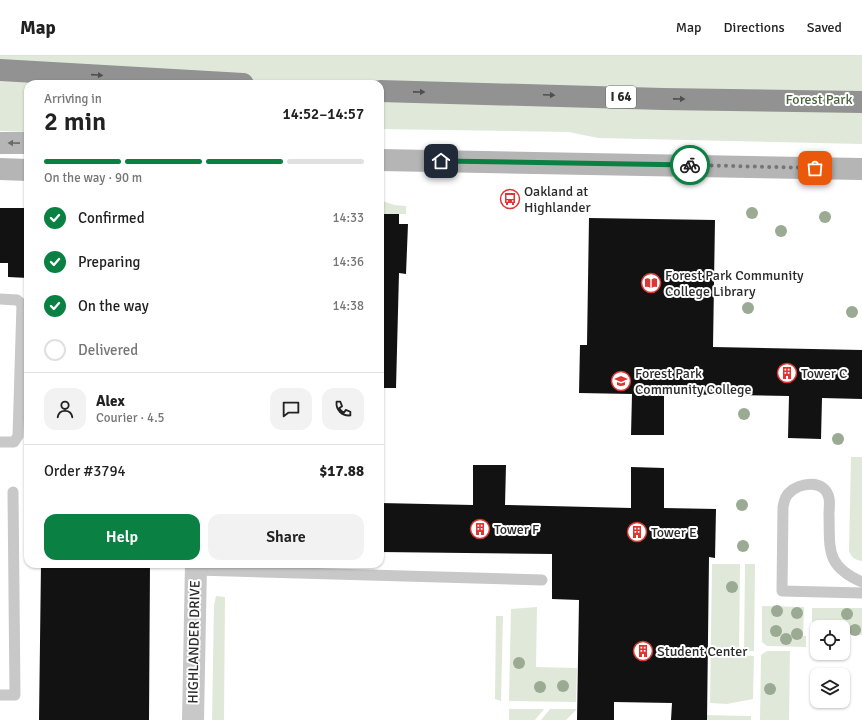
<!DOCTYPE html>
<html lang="en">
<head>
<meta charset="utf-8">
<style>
	:root { --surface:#fff; --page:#f2f2f2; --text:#222; --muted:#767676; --line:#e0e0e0; --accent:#0b8043 }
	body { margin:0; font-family:Signika,sans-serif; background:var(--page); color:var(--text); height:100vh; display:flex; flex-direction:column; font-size:15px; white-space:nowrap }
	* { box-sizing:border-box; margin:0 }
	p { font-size:13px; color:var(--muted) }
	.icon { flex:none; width:22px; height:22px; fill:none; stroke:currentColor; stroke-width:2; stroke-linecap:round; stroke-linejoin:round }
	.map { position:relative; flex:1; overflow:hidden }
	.details { position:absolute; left:24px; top:24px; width:360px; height:488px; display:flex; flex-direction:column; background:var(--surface); border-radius:12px; box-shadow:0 1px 3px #0004 }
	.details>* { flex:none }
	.buttons { position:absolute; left:810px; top:564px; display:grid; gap:8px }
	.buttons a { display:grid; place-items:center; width:40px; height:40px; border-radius:8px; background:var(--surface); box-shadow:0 1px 3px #0004; font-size:20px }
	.pin { position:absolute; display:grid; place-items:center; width:34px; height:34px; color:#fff; margin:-17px; border-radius:8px; box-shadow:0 2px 6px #0006 }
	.courier { position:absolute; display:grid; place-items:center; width:40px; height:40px; margin:-20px; border:3px solid #0b8043; border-radius:50%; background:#fff; color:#222; box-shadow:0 1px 5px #0007 }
	.headline em { font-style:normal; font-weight:600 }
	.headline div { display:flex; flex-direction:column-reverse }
	.headline { display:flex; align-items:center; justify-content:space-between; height:68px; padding:0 20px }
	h1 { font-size:26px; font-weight:600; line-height:30px }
	.bar { display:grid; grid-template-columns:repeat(4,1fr); gap:6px 4px; align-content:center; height:48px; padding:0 20px }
	.bar i { height:5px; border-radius:3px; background:var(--line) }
	.bar .on { background:var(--accent) }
	.bar p { grid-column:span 4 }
	.line { display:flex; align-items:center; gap:10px; padding:0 20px; border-top:1px solid var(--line) }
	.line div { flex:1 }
	.round { display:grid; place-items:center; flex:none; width:42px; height:42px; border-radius:12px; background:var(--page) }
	ol { padding:0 20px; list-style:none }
	li { display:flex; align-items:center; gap:12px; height:44px }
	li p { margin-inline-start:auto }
	li .icon { padding:4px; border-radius:50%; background:var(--accent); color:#fff; stroke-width:4 }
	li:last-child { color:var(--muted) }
	li i { width:22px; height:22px; border:2px solid var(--line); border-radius:50% }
	.action { display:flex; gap:8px; margin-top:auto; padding:8px 20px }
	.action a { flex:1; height:46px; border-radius:12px; background:var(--accent); color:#fff; font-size:16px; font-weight:600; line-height:46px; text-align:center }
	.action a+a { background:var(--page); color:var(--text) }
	header { display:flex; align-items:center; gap:24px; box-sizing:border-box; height:56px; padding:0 20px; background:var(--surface); border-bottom:1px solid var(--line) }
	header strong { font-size:19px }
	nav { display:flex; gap:22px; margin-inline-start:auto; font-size:14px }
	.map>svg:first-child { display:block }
</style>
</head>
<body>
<header>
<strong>Map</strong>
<nav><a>Map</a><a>Directions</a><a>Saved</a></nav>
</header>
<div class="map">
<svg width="862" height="664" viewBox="0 0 862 664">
	<rect width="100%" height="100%" fill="#fff"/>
	<path fill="#e0e9d9" d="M 0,0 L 862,0 L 862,88 L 598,82 L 569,76 L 380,73 L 380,28 L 28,28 L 28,76 L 0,75 Z
		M 380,144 L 394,149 L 406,150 L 406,158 L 380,158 Z
		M 851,401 L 862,401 L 862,505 C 855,504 852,502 849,495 Z
		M 712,508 L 740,508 L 739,599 L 754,600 L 753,643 L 727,648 L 710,647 Z
		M 745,508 L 755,508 L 754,595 L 744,595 Z
		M 216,540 L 225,541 L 224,664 L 212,664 L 214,549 Z
		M 762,550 L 804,551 L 803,580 L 806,580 L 806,591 L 767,590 L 762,586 Z
		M 537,551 L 536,611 L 577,612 L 576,646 L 509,645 L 511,553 Z
		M 812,552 L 862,552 L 862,579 L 843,578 L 843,571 L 817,571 L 817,578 L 812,578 Z
		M 496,560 L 503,560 L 501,645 L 495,643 Z
		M 767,595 L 790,595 L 789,664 L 760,664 L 761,599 Z
		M 509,653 L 544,653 L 535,664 L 509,664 Z
		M 550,653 L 577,653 L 566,664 L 541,664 Z
		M 703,659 L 751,660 L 751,664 L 708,664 Z"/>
	<path fill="#121212" d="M 0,152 L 28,152 L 28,222 L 8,221 L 8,207 L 0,207 Z
		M 380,158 L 399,158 L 399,168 L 408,168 L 406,218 L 399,217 L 396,332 L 380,332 Z
		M 589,162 L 715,164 L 713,291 L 862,294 L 862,343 L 822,342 L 821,383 L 788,382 L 789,340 L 664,338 L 664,379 L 631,379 L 632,338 L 579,337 L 580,289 L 587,289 Z
		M 473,409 L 506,409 L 505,449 L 631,452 L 631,411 L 664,412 L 664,452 L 716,453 L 715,502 L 709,501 L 707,664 L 671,664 L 672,647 L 614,646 L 614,664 L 577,664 L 579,544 L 552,543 L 552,498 L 380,496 L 380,447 L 473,449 Z
		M 41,508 L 150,508 L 149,664 L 39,664 Z"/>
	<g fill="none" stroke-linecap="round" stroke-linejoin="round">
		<path stroke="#c8c8c8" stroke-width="11" d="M 0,243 L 17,244 L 22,248 L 18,380 L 14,386 L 0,386
			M 196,514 L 542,524
			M 862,526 C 825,510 830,493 829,458 C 829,453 830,447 829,442 C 825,423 800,426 789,437 C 785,440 784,446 783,451 L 782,535 L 862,537
			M 0,639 L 15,639 L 13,436"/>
		<path stroke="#c8c8c8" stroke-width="22" d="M 193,664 L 196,508"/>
		<path stroke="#b5b5b5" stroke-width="22" d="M 0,87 L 28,87
			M 380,104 L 862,113
			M 0,113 L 28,114"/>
		<path stroke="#929292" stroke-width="22" d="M 0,14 L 243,28
			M 380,35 L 663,43 L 862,46"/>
	</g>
	<g fill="#9baa93">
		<circle cx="752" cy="157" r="6"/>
		<circle cx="825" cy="161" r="6"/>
		<circle cx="781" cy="175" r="6"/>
		<circle cx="748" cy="252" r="6"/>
		<circle cx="852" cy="256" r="6"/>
		<circle cx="744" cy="358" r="6"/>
		<circle cx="838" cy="383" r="6"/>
		<circle cx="742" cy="449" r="6"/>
		<circle cx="743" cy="490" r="6"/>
		<circle cx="732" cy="531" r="6"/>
		<circle cx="777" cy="555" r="6"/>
		<circle cx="797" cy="557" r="6"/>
		<circle cx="847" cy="558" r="6"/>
		<circle cx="855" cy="574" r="6"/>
		<circle cx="776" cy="575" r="6"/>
		<circle cx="797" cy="578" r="6"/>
		<circle cx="786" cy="583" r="6"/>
		<circle cx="519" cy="607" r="6"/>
		<circle cx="563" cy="630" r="6"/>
		<circle cx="540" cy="631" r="6"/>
		<circle cx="770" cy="633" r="6"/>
	</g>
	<defs><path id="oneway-solid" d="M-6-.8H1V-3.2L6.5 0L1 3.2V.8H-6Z"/></defs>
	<g fill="#4f4f4f">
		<use href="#oneway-solid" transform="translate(97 19) rotate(4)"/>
		<use href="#oneway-solid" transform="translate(419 36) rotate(1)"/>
		<use href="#oneway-solid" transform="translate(549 39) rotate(2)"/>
		<use href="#oneway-solid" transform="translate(679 43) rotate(1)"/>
	</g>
	<use fill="#696969" href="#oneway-solid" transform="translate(14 87) rotate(-179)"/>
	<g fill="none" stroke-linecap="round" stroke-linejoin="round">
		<path stroke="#757575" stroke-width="4" stroke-dasharray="0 7.2" d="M 690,109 L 815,112"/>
		<path stroke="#0b8043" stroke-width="5" d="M 441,105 L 690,109"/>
	</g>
	<defs>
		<symbol id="bus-ring" viewBox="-11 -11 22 22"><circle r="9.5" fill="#fff" stroke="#de3632" stroke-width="1.5"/><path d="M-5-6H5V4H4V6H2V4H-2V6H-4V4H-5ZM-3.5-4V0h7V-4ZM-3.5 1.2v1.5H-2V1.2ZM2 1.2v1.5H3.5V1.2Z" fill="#de3632"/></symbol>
		<symbol id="library-ring" viewBox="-11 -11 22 22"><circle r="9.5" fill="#fff" stroke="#de3632" stroke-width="1.5"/><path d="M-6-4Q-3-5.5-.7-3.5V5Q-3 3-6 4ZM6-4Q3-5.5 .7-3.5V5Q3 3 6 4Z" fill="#de3632"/></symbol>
		<symbol id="building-ring" viewBox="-11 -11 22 22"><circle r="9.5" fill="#fff" stroke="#de3632" stroke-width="1.5"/><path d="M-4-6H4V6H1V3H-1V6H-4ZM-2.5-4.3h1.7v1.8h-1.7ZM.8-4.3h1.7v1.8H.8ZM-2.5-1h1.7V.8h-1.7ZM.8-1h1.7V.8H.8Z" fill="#de3632"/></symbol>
		<symbol id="university-ring" viewBox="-11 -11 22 22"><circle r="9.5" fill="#fff" stroke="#de3632" stroke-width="1.5"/><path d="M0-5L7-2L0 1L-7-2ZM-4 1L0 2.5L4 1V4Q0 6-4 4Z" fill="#de3632"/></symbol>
	</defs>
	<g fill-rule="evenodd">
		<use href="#bus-ring" x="499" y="132" width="22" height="22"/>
		<use href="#library-ring" x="640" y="216" width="22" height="22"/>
		<use href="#building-ring" x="776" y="306" width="22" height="22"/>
		<use href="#university-ring" x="610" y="314" width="22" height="22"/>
		<use href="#building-ring" x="469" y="462" width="22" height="22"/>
		<use href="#building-ring" x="626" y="465" width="22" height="22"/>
		<use href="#building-ring" x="632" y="584" width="22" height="22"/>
	</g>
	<g text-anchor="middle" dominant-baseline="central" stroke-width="4" stroke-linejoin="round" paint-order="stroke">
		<rect fill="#fff" stroke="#6b6b6b" stroke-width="1" x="606" y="30" width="30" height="22" rx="3"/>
		<g font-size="13" font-weight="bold" fill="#2b2b2b">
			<text x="621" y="41">I 64</text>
		</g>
		<g font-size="14" fill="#4a653b" stroke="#fff">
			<text x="819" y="43">Forest Park</text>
		</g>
		<g font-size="14" fill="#2b2b2b" stroke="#fff" text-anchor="start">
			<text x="524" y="135">Oakland at<tspan x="524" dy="16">Highlander</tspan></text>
			<text x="665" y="219">Forest Park Community<tspan x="665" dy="16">College Library</tspan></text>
			<text x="635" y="317">Forest Park<tspan x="635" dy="16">Community College</tspan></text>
			<text x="801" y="317">Tower C</text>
			<text x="494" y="473">Tower F</text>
			<text x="651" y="476">Tower E</text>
			<text x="657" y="595">Student Center</text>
		</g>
		<g font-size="14" fill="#2b2b2b" stroke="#fff">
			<text transform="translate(194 586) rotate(-89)">HIGHLANDER DRIVE</text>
		</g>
	</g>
</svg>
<div class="buttons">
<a><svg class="icon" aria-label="locate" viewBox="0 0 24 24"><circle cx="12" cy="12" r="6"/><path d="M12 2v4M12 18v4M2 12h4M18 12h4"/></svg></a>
<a><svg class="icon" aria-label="layers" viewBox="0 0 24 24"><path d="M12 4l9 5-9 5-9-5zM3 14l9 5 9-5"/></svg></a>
</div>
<div class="pin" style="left:815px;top:112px;background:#ea580c"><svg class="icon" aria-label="bag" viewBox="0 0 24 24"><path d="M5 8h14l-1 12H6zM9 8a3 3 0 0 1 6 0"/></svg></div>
<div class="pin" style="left:441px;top:105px;background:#1f2937"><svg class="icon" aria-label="home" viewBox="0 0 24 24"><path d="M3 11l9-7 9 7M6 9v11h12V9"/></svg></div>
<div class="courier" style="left:690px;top:109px"><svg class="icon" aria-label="bike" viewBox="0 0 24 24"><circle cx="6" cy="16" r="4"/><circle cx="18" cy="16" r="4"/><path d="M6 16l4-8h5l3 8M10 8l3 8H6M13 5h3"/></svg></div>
<section class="details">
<div class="headline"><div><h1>2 min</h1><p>Arriving in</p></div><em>14:52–14:57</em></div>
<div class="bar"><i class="on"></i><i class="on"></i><i class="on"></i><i></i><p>On the way · 90 m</p></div>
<ol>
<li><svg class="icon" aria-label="check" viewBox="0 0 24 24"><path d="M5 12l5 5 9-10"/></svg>Confirmed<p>14:33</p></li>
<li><svg class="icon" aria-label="check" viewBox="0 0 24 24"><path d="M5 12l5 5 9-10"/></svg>Preparing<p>14:36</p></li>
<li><svg class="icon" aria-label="check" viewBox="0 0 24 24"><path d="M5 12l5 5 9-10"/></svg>On the way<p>14:38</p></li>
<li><i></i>Delivered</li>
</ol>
<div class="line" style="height:72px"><a class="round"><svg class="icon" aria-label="person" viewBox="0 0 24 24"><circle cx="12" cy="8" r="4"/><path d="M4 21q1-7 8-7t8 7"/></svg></a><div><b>Alex</b><p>Courier · 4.5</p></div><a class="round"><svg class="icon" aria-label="chat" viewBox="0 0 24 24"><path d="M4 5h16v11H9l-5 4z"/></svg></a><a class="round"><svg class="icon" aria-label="phone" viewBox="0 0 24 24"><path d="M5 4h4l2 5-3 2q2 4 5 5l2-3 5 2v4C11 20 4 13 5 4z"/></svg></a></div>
<div class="line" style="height:52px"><div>Order #3794</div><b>$17.88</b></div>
<div class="action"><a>Help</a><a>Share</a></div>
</section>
</div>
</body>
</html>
